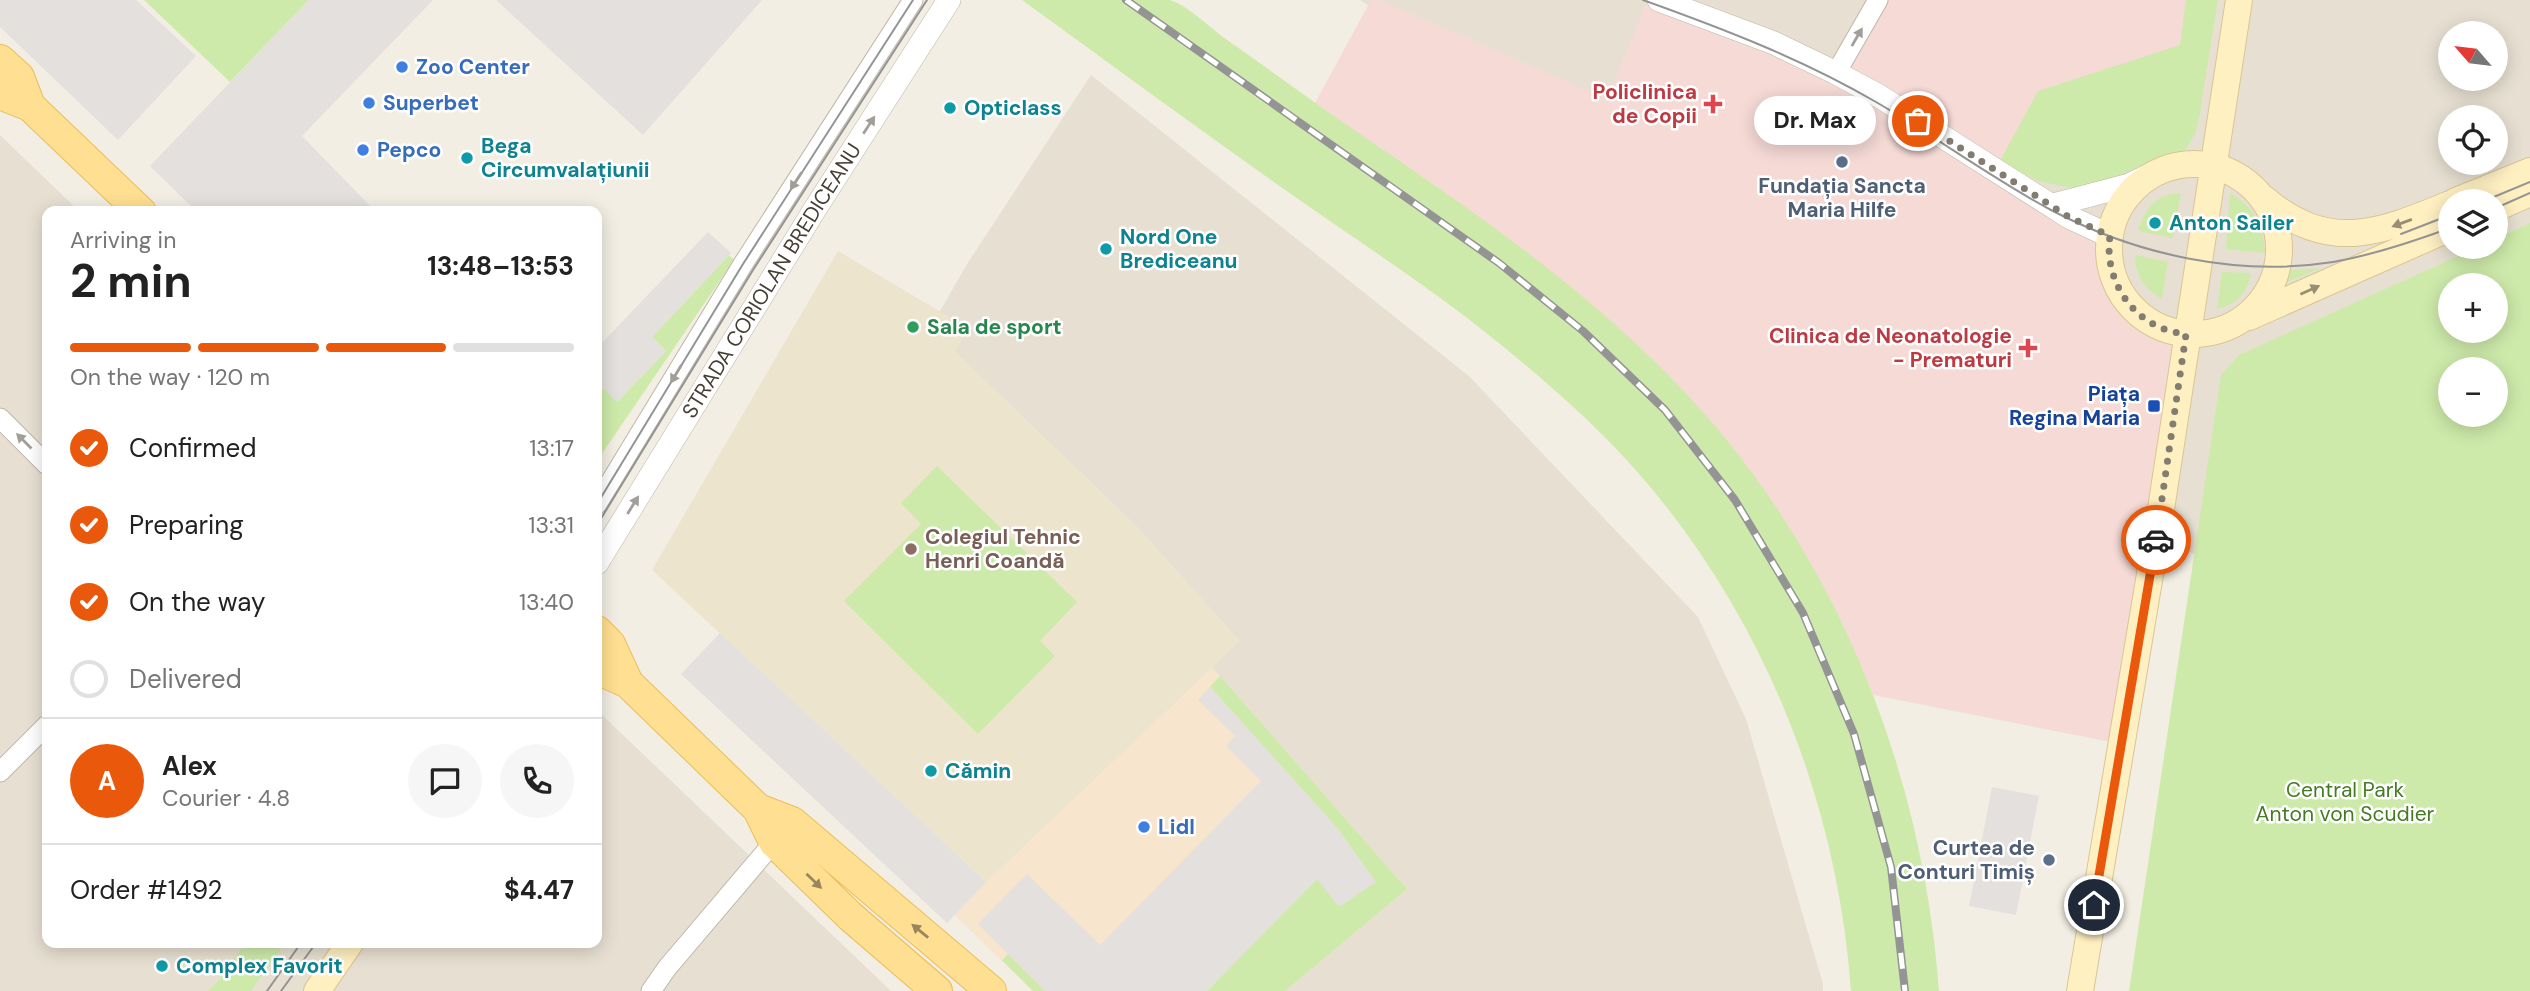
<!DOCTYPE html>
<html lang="en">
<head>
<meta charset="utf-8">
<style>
	:root { --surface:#fff; --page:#f6f6f6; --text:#222; --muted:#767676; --line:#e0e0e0; --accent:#ea580c }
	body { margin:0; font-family:"DM Sans",sans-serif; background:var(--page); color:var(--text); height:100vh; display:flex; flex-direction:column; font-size:26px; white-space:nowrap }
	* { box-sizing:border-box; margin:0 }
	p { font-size:23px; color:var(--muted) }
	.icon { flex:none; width:38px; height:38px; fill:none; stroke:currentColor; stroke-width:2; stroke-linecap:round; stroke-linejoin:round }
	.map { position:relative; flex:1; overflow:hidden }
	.sheet { position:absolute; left:42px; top:206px; width:560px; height:742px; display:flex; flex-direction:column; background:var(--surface); border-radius:14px; box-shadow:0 4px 18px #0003 }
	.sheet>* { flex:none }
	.needle { width:46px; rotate:298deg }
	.tools { position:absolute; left:2438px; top:21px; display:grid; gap:14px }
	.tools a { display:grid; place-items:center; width:70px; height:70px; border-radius:50%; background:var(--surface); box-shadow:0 4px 18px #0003; font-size:35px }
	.pin { position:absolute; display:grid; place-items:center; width:60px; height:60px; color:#fff; margin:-30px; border:4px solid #fff; border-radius:50%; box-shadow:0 2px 7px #0007 }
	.courier { position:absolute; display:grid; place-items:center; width:70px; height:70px; margin:-35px; border:5px solid #ea580c; border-radius:50%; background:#fff; color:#222; box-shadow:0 2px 9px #0007 }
	.bubble { position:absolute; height:49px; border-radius:24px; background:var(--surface); box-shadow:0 4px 18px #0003; font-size:23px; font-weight:700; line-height:49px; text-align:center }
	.head em { font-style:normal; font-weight:700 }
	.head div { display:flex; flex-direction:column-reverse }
	.head { display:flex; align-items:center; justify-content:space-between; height:119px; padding:0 28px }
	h1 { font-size:46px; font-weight:700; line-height:52px }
	.bar { display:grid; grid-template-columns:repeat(4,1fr); gap:10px 7px; align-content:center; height:84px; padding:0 28px }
	.bar i { height:9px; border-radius:5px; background:var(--line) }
	.bar .on { background:var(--accent) }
	.bar p { grid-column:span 4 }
	.line { display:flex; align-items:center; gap:18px; padding:0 28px; border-top:2px solid var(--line) }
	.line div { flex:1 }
	.round { display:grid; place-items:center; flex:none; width:74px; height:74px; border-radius:37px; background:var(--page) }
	ol { padding:0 28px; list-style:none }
	li { display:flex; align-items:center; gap:21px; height:77px }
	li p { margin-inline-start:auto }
	li .icon { padding:7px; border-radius:50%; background:var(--accent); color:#fff; stroke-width:4 }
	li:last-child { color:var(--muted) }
	li i { width:38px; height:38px; border:4px solid var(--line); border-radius:50% }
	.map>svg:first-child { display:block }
</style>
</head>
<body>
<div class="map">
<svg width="2530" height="991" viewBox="0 0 2530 991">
	<rect width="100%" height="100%" fill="#f3eee4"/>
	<path fill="#e7e0d2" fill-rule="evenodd" d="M 1360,0 L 2530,0 L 2530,778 ZM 2450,33 L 2496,33 L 2496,79 L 2450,79 ZM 2450,117 L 2496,117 L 2496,163 L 2450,163 ZM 2450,201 L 2496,201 L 2496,247 L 2450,247 ZM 2450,285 L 2496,285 L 2496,331 L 2450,331 ZM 2450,369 L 2496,369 L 2496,415 L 2450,415 Z
		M 1091,75 L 1469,376 L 1698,617 L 1746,719 L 1823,984 L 1823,991 L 1033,991 L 955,915 L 986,882 L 1239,641 L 1137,527 L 955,352 L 940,311 L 967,264 Z
		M 0,135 L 80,212 L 47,212 L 47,943 L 597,943 L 597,710 L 891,991 L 0,991 Z"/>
	<path fill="#f7e5cd" d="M 1212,667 L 1407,889 L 1285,991 L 1033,991 L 955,915 L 986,882 Z"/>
	<path fill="#ede4cd" d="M 838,251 L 968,328 L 955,352 L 1137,527 L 1240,641 L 986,882 L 652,570 Z"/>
	<path fill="#f5dad6" d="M 1371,0 L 1379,0 L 1607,99 L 1646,4 L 1728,31 L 1876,101 L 2109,239 L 2109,262 L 2113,277 L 2128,304 L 2151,323 L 2167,330 L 2186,334 L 2121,744 L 1873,695 L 1843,625 L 1807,557 L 1753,475 L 1724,437 L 1692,402 L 1594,307 L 1519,247 L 1315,103 Z
		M 1883,0 L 2218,0 L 2206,85 L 2195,134 L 2184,152 L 2164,166 L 2038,181 L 2016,171 L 1845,69 Z"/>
	<path fill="#ceeaaa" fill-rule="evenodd" d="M 144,0 L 309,0 L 230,82 Z
		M 1022,0 C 1057,0 1091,0 1125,0 C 1139,0 1155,0 1169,0 C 1183,2 1210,27 1223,37 C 1277,75 1330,114 1385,151 C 1505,233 1627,320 1721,433 C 1851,590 1924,789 1939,991 L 1851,991 C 1838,809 1769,630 1652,489 C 1608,436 1554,388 1500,344 C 1434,290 1362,244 1291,194 C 1201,131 1112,65 1022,0 Z
		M 2186,0 L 2218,0 L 2200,114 L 2195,134 L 2184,152 L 2146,176 L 2076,189 L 2038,181 L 2000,161 L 2038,91 L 2180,45 Z
		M 2181,193 L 2173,238 L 2138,231 C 2146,207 2156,194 2181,193 Z
		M 2230,193 C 2254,206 2263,226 2265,253 L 2226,249 Z
		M 2530,223 L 2530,991 L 2129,991 L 2221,375 L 2239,355 L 2478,247 L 2496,247 L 2496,239 ZM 2450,285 L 2496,285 L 2496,331 L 2450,331 ZM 2450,369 L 2496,369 L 2496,415 L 2450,415 Z
		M 729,255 L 734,260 L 597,461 L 597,395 L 604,388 L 618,401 L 666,351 L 652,337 Z
		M 2135,255 L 2168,262 L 2162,299 C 2144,288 2135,276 2135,255 Z
		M 2320,268 L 2321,268 L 2275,287 L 2281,271 Z
		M 2222,272 L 2251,273 C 2247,294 2238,304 2217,309 Z
		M 937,466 L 1077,602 L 1040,641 L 1055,656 L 978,734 L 844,601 L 921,524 L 901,503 Z
		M 1220,676 L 1407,889 L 1285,991 L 1207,991 L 1317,879 L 1338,829 L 1210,687 Z
		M 245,943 L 285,943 L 251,991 L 208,991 L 221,978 Z
		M 1008,954 L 1045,991 L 1033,991 L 1002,960 Z"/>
	<path fill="#e3e0dd" d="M 0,0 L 136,0 L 196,56 L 118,140 L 0,27 Z
		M 309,0 L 433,0 L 302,136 L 376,212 L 197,212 L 150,166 Z
		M 496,0 L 762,0 L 643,135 Z
		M 708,232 L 731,253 L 652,337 L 666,351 L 617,402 L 604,388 L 597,395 L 597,348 Z
		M 720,633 L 986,882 L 947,923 L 681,674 Z
		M 1210,687 L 1338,829 L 1376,882 L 1339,907 L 1317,879 L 1207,991 L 1045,991 L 978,924 L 1027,874 L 1100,945 L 1261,781 L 1226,746 L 1235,736 L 1198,700 Z
		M 1992,787 L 2039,796 L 2016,915 L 1969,906 Z"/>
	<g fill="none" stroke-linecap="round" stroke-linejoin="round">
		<defs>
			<path id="minor" d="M 1836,73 L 1878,0
				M 0,418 L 47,465
				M 597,504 L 743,264 L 913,0
				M 0,772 L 47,725
				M 651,991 L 667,968 L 774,842"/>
			<g id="tertiary">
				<path d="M 1659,0 L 1774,43 L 1836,73 L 1879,96 L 2069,217 L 2110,236"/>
				<path d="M 2053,205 L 2129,185 L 2154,173"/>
				<path id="s1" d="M 597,563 L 815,209 L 949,0"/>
			</g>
			<path id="secondary" d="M2109 249a85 85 0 1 1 170 0a85 85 0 1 1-170 0Z
				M 2263,198 C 2329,254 2379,233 2450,204
				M 2456,201 L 2530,171
				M 2496,208 L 2530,193
				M 2249,317 L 2450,228
				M 317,991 L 350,943
				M 2080,991 L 2161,509 L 2239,0"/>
			<path id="primary" d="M 0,60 L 19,77 L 30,106
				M 0,94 L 30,106 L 141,212
				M 597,631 L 610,644 L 628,683
				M 597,669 L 628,683 L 758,809 L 774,842 L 851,917 L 937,991
				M 758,809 L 792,822 L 991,991"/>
		</defs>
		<use href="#minor" stroke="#bfb6a6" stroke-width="21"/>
		<use href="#tertiary" stroke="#bfb6a6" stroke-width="24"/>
		<use href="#secondary" stroke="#d9c593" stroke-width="28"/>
		<use href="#primary" stroke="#eabe5b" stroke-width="32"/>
		<use href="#minor" stroke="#fff" stroke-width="19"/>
		<use href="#tertiary" stroke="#fff" stroke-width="23"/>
		<use href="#secondary" stroke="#fff0c2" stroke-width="26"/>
		<use href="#primary" stroke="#ffdf91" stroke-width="30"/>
		<path stroke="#949494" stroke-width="2" d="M 1643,0 C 1724,29 1802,59 1876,102 C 1935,136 1991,178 2051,210 C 2137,255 2237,277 2333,262 C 2373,255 2412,242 2450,228
			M 2484,201 L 2530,182
			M 2496,208 L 2530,193
			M 2401,234 L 2450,215
			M 597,504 L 743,264 L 913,0
			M 597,525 L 753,270 L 927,0
			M 267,991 L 301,943
			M 281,991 L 316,943"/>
		<defs>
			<path id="rail" d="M 1126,0 L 1499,263 L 1583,331 L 1665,410 L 1735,500 L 1803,613 L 1854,734 L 1891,867 L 1905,991"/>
		</defs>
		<use href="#rail" stroke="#949494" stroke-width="8"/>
		<use href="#rail" stroke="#fff" stroke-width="5" stroke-dasharray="16" stroke-linecap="butt"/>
	</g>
	<defs><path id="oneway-solid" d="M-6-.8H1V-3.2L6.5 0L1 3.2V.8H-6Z" transform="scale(1.75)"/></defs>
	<g fill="#a29e99">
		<use href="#oneway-solid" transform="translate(1857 37) rotate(-60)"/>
		<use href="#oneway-solid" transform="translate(869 125) rotate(-57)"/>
		<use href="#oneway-solid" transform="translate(796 181) rotate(123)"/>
		<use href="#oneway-solid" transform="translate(676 374) rotate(121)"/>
		<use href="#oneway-solid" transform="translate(24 441) rotate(-135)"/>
		<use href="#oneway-solid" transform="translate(633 505) rotate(-58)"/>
	</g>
	<g fill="#998e73">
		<use href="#oneway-solid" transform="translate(2402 223) rotate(160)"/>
		<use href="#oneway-solid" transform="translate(2310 290) rotate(-24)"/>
	</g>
	<g fill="#99865d">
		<use href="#oneway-solid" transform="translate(814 881) rotate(44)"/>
		<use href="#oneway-solid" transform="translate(920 931) rotate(-141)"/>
	</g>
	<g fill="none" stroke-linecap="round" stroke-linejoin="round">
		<path stroke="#827c71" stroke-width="7" stroke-dasharray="0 12.6" d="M 1918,121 L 2069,217 L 2110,236 C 2103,283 2137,330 2186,334 L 2156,540"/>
		<path stroke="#ea580c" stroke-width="9" d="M 2094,905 L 2156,540"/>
	</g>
	<g fill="#3f7fe0" stroke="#fff" stroke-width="2.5">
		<circle cx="402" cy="67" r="7"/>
		<circle cx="369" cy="103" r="7"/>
		<circle cx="363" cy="150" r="7"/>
		<circle cx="1144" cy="827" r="7"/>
	</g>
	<g fill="#e0444e" stroke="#fff" stroke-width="2.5">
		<path d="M1709.5 93.5h7v7h7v7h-7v7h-7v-7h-7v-7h7z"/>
		<path d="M2024.5 337.5h7v7h7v7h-7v7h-7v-7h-7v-7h7z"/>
	</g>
	<g fill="#0f9aa8" stroke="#fff" stroke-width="2.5">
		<circle cx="950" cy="108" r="7"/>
		<circle cx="467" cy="158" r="7"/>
		<circle cx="2155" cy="223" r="7"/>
		<circle cx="1106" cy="249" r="7"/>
		<circle cx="931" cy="771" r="7"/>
		<circle cx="162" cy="966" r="7"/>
	</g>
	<g fill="#5c6f8a" stroke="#fff" stroke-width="2.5">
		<circle cx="1842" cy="162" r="7"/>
		<circle cx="2049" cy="860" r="7"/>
	</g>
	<circle fill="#2e9e5b" stroke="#fff" stroke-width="2.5" cx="913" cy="327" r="7"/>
	<rect fill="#1a4fb4" stroke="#fff" stroke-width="2.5" x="2147" y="399" width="14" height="14" rx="3.5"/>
	<circle fill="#8d6e63" stroke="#fff" stroke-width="2.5" cx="911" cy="549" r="7"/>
	<g text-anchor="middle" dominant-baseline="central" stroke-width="5" stroke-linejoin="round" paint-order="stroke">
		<g font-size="21" font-weight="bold" fill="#366cbe" stroke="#fff" text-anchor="start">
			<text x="416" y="67">Zoo Center</text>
			<text x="383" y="103">Superbet</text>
			<text x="377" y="150">Pepco</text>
			<text x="1158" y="827">Lidl</text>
		</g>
		<g font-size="21" font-weight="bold" fill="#be3a42" stroke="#fff" text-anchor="end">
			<text x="1697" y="92">Policlinica<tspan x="1697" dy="24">de Copii</tspan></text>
			<text x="2012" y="336">Clinica de Neonatologie<tspan x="2012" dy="24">- Prematuri</tspan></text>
		</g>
		<g font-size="21" font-weight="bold" fill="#0d838f" stroke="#fff" text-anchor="start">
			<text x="964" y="108">Opticlass</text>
			<text x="481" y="146">Bega<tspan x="481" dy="24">Circumvalațiunii</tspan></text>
			<text x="2169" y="223">Anton Sailer</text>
			<text x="1120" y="237">Nord One<tspan x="1120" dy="24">Brediceanu</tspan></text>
			<text x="945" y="771">Cămin</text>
			<text x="176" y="966">Complex Favorit</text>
		</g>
		<g font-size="21" font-weight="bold" fill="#4e5e75" stroke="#fff">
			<text x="1842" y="186">Fundația Sancta<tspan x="1842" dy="24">Maria Hilfe</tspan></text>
			<text x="2035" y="848" text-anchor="end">Curtea de<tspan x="2035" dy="24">Conturi Timiș</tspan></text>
		</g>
		<g font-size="21" fill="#453e33" stroke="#fff">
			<text stroke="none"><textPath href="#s1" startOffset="332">STRADA CORIOLAN BREDICEANU</textPath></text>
		</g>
		<g font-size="21" font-weight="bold" fill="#27864d" stroke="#fff" text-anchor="start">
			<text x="927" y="327">Sala de sport</text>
		</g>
		<g font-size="21" font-weight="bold" fill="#164399" stroke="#fff" text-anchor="end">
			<text x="2140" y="394">Piața<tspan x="2140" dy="24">Regina Maria</tspan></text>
		</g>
		<g font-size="21" font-weight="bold" fill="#785e54" stroke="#fff" text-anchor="start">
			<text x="925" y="537">Colegiul Tehnic<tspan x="925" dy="24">Henri Coandă</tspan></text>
		</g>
		<g font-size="21" fill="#457a24" stroke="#fff">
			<text x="2345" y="790">Central Park<tspan x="2345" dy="24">Anton von Scudier</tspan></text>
		</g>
	</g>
</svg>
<div class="tools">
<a><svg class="needle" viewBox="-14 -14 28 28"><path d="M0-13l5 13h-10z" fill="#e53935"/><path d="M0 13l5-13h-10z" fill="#767676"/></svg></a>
<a><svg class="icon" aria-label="locate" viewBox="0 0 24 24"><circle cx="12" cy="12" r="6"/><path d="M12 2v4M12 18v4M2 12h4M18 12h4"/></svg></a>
<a><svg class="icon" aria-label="layers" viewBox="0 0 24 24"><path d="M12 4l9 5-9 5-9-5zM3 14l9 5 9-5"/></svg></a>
<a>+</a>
<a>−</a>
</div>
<div class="pin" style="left:1918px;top:121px;background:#ea580c"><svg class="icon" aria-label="bag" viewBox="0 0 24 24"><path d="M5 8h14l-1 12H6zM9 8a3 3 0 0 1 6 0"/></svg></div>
<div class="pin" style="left:2094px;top:905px;background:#1f2937"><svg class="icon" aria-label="home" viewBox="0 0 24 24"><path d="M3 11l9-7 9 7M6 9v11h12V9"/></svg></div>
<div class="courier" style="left:2156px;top:540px"><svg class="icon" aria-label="car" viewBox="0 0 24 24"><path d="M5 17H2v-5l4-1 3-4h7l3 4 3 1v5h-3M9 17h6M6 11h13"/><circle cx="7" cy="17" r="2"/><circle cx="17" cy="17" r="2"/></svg></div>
<div class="bubble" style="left:1754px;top:96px;width:122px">Dr. Max</div>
<section class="sheet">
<div class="head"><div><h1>2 min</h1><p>Arriving in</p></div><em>13:48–13:53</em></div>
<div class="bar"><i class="on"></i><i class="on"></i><i class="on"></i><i></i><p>On the way · 120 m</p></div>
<ol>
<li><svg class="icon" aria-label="check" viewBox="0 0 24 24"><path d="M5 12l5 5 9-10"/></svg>Confirmed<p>13:17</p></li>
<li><svg class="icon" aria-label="check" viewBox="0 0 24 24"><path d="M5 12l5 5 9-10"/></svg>Preparing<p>13:31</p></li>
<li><svg class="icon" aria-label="check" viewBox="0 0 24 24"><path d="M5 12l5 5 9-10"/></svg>On the way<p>13:40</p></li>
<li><i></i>Delivered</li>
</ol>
<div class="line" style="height:126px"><b class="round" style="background:var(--accent);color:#fff">A</b><div><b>Alex</b><p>Courier · 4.8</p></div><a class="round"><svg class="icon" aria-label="chat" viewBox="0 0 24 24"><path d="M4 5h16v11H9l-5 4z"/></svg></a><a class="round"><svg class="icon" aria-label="phone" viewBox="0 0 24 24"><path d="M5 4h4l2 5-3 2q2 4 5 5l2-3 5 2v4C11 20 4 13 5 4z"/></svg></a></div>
<div class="line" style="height:91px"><div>Order #1492</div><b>$4.47</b></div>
</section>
</div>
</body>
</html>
